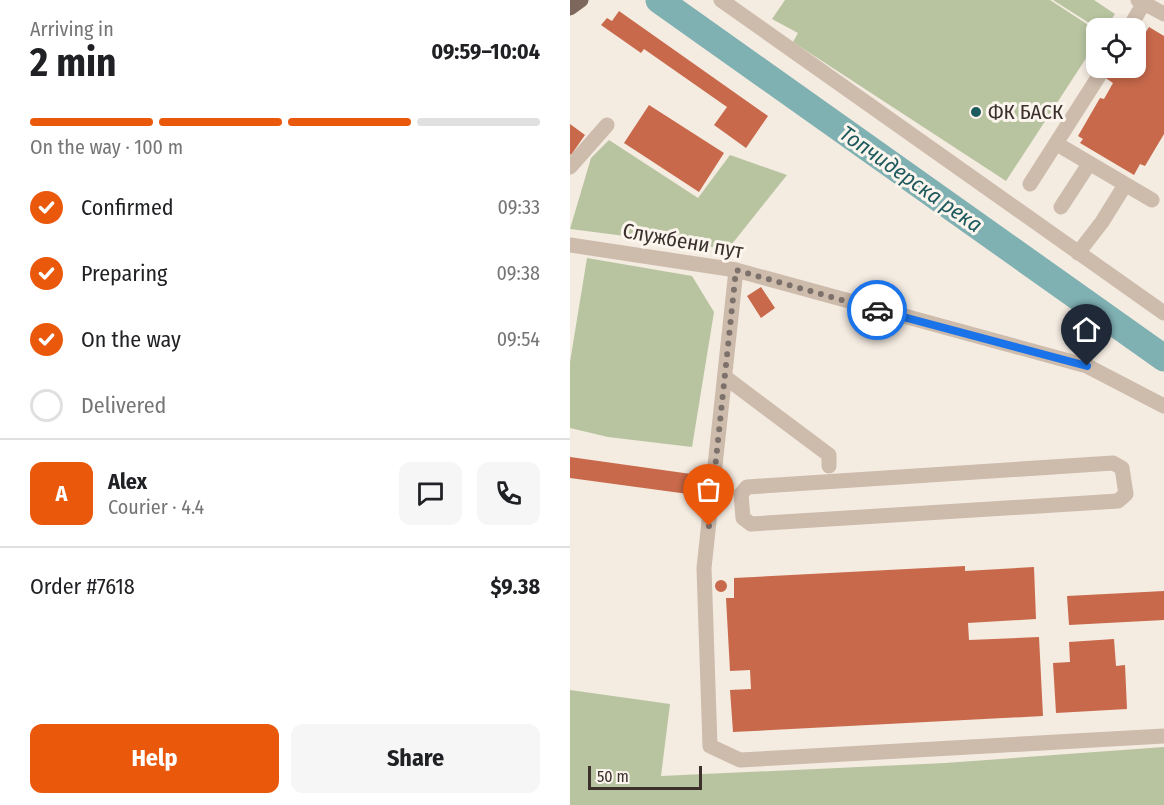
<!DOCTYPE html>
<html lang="en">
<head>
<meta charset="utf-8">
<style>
	:root { --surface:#fff; --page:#f6f6f6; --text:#202124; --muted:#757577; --line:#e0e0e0; --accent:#ea580c }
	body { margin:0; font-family:"Fira Sans Condensed",sans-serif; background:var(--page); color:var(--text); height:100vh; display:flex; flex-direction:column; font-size:22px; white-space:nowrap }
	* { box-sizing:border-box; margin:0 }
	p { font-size:20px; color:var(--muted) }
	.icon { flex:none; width:33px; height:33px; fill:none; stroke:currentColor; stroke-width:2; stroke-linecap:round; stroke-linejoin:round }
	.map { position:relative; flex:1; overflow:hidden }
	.details { display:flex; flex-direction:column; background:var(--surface); width:570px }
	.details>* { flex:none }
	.controls { position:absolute; left:516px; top:18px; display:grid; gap:12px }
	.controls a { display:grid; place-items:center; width:60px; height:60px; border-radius:12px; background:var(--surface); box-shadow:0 3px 9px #0003; font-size:30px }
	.scale { position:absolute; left:18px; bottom:15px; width:114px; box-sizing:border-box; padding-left:6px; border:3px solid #3b302b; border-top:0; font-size:16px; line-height:21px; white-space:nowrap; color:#3b302b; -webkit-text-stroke:4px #fbf5ee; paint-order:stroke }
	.pin { position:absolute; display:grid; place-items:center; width:51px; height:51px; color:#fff; margin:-62px -26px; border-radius:50% 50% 50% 0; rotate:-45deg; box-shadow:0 0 6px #0007 }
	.pin .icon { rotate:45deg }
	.courier { position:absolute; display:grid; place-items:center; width:60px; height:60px; margin:-30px; border:4px solid #1a73e8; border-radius:50%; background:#fff; color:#222; box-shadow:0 2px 8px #0007 }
	.summary em { font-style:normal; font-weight:700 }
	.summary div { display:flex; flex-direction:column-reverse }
	.summary { display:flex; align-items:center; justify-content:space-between; height:102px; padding:0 30px }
	h1 { font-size:39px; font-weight:700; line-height:45px }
	.bar { display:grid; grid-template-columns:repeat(4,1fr); gap:9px 6px; align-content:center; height:72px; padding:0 30px }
	.bar i { height:8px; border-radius:4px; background:var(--line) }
	.bar .on { background:var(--accent) }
	.bar p { grid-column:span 4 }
	.line { display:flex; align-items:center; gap:15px; padding:0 30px; border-top:2px solid var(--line) }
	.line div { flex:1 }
	.round { display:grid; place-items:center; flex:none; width:63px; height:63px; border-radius:12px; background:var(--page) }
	ol { padding:0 30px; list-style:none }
	li { display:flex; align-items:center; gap:18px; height:66px }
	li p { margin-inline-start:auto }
	li .icon { padding:6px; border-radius:50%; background:var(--accent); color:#fff; stroke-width:4 }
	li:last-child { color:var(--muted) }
	li i { width:33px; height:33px; border:3px solid var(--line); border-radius:50% }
	.cta { display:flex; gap:12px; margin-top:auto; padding:12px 30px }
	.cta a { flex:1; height:69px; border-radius:12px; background:var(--accent); color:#fff; font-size:24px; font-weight:700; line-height:69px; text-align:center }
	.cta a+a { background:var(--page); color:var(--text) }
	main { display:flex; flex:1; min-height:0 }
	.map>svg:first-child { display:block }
</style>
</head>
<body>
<main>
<section class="details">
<div class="summary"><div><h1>2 min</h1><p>Arriving in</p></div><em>09:59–10:04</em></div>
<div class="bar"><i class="on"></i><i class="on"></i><i class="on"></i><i></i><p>On the way · 100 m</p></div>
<ol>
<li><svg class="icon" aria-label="check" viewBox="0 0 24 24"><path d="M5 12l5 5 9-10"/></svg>Confirmed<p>09:33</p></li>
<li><svg class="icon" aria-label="check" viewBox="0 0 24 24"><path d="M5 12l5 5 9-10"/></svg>Preparing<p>09:38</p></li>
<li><svg class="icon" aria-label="check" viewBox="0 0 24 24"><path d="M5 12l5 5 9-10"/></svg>On the way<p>09:54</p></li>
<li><i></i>Delivered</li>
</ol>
<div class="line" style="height:108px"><b class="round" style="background:var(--accent);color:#fff">A</b><div><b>Alex</b><p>Courier · 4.4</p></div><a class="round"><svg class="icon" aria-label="chat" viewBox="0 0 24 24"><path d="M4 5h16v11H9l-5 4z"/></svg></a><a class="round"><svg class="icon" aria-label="phone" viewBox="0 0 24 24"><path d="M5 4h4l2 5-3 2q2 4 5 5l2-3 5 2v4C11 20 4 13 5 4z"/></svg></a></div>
<div class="line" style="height:78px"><div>Order #7618</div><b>$9.38</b></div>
<div class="cta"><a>Help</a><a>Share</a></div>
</section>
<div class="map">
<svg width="594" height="805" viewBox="0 0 594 805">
	<rect width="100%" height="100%" fill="#f4ebe1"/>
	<path fill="#b8c4a0" d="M 215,0 L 480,0 L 526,30 L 526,43 L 436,181 L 223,42 L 228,33 L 202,19 Z
		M 483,0 L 524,0 L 545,14 L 536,28 L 527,28 Z
		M 39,140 L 128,198 L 160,155 L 217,175 L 158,249 L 0,229 L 21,158 Z
		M 17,258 L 122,276 L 144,312 L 122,447 L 38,437 L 0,428 L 0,362 Z
		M 0,690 L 100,704 L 91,776 L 375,763 L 594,747 L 594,805 L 0,805 Z"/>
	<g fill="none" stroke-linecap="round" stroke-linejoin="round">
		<path stroke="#7fb0b2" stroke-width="27" d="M 89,0 L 594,358"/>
	</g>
	<path fill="#c8694b" d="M 49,11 L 198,116 L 176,148 L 144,125 L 157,107 L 74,49 L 71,53 L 31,25 L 37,18 L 42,21 Z
		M 579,27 L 594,36 L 594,134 L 575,166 L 570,164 L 564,175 L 510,143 L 513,139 L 508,136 L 530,98 L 534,99 L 543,83 L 534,77 L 540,68 L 566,68 L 566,34 L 572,38 Z
		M 79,105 L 154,153 L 129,192 L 54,143 Z
		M 0,124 L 15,135 L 1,155 L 0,154 Z
		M 191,287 L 205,308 L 191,318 L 177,296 Z
		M 0,457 L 121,474 L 118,494 L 0,478 Z
		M 395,566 L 395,571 L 464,567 L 466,619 L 398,623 L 399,640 L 469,637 L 473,716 L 163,732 L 160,690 L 181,689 L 180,670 L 160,671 L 156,598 L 164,598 L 164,578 Z
		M145 586a6 6 0 1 1 12 0a6 6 0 1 1-12 0Z
		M 594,591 L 594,620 L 499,625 L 497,596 Z
		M 544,639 L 546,666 L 555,665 L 557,709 L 486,713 L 483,663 L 500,662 L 499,642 Z"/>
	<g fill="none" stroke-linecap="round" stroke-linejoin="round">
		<path stroke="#cdbbac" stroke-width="15" d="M 151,0 L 594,313
			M 568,0 L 594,14
			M 559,28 L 574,3
			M 487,144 L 582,200
			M 0,167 L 37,125
			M 460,184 L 534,68
			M 491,207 L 519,164
			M 0,245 L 166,270 L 517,366 L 594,406
			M 508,253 L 532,222 L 555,185
			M 166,270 L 134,568 L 140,746 L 170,760 L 594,736
			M 155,377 L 259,455 L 259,466
			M 543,463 L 552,468 L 556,494 L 548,501 L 181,524 L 173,518 L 171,494 L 177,487 Z"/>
		<path stroke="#7d675c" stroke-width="15" d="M 0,8 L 11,0"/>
	</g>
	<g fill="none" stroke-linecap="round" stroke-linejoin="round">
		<path stroke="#7c716b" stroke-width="6" stroke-dasharray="0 10.8" d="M 139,526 L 166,270 L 307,310"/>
		<path stroke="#1a73e8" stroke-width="8" d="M 307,310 L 517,366"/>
	</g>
	<circle fill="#1f5a5e" stroke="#fbf5ee" stroke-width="2" cx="406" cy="112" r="6"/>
	<g text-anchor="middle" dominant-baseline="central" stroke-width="6" stroke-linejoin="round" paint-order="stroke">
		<g font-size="21" fill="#3b302b" stroke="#fbf5ee" text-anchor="start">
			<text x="418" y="112">ФК БАСК</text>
		</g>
		<g font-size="21" fill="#3b302b" stroke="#fbf5ee">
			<text transform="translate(113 241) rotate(10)">Службени пут</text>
		</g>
		<g font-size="22" font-style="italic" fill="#1f5a5e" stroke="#fbf5ee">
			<text transform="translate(341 179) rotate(35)">Топчидерска река</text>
		</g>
	</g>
</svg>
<div class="controls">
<a><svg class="icon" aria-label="locate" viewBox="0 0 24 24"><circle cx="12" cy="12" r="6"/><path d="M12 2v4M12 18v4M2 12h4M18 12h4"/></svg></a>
</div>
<div class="scale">50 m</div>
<div class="pin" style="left:139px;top:526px;background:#ea580c"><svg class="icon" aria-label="bag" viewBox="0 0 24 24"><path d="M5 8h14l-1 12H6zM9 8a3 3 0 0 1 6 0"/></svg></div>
<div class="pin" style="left:517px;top:366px;background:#1f2937"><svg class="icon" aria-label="home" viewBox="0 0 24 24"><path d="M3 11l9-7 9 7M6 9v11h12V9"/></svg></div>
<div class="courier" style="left:307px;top:310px"><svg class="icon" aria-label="car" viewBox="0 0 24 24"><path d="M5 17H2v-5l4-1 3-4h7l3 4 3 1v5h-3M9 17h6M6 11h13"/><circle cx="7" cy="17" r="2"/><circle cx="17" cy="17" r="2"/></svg></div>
</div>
</main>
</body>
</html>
